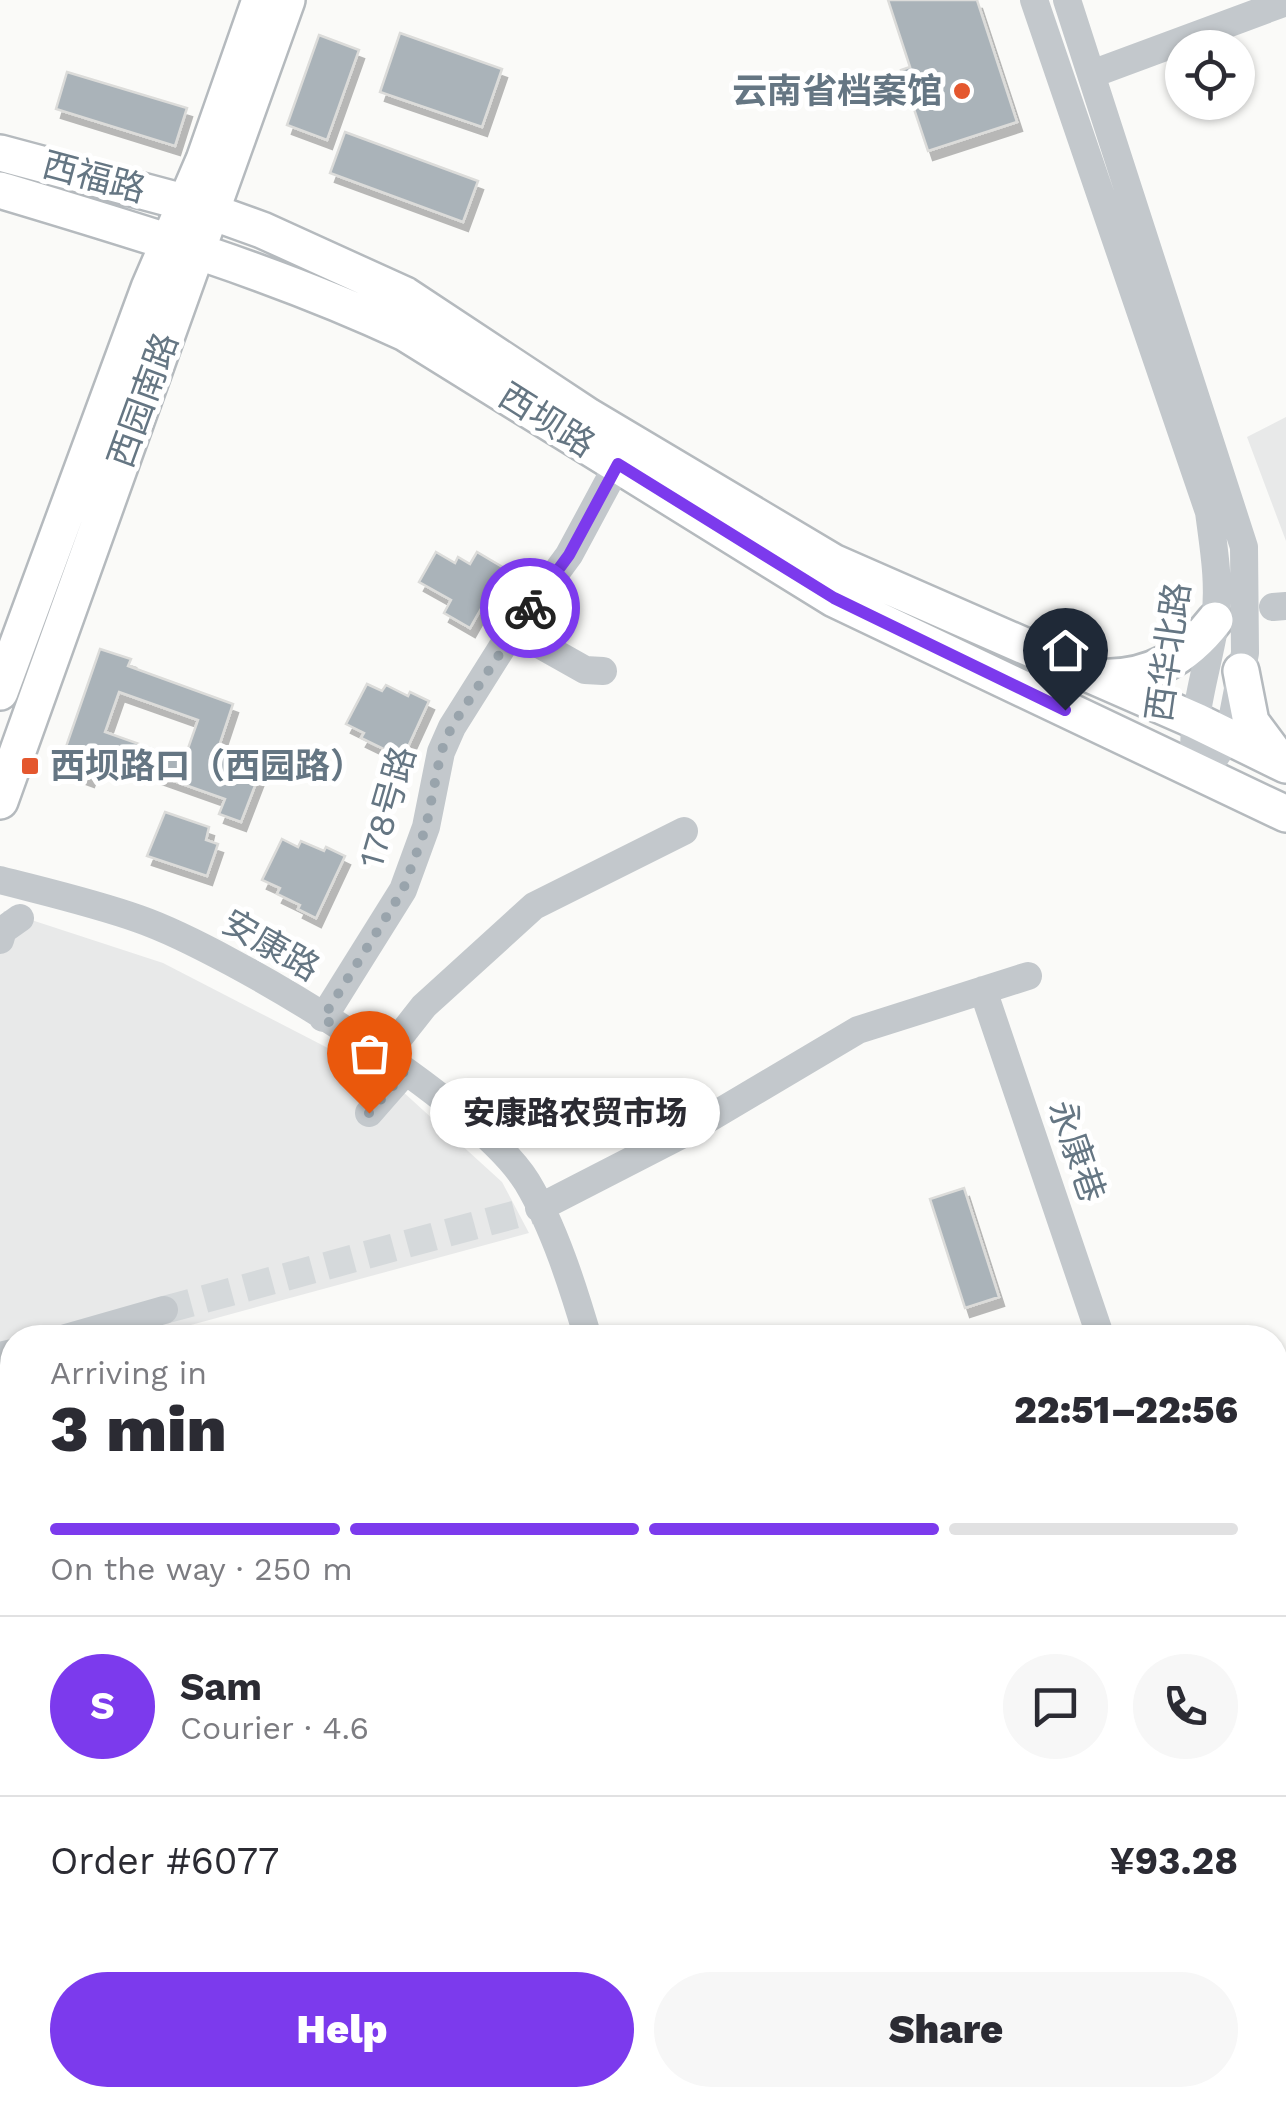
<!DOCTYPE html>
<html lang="en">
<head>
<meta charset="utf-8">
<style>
	:root { --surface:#fff; --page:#f7f7f7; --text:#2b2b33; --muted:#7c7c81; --line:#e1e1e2; --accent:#7c3aed }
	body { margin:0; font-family:"Work Sans","Noto Sans SC",sans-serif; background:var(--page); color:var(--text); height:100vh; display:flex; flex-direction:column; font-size:38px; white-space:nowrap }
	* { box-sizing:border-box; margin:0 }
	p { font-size:32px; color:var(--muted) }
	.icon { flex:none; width:55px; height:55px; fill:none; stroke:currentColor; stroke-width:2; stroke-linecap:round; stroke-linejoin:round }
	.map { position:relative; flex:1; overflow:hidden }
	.sheet { position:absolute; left:0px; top:1325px; width:1288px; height:782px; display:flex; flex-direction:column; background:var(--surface); border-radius:40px 40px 0 0; box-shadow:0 2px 8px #0004 }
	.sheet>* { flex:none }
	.controls { position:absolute; left:1165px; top:30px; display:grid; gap:20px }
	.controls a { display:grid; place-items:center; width:90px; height:90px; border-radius:50%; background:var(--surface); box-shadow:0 2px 8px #0004; font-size:50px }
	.pin { position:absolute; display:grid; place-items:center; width:85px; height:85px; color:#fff; margin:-102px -42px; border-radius:50% 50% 50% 0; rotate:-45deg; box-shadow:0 0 10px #0007 }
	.pin .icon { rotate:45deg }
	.courier { position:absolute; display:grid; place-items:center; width:100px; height:100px; margin:-50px; border:8px solid #7c3aed; border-radius:50%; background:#fff; color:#222; box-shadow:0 2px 12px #0007 }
	.bubble { position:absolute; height:70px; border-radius:35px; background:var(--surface); box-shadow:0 2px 8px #0004; font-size:32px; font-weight:800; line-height:70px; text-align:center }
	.headline em { font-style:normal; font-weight:800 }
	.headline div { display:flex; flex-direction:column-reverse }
	.headline { display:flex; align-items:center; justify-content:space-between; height:170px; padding:0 50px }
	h1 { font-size:65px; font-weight:800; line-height:75px }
	.bar { display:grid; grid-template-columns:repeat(4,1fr); gap:15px 10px; align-content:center; height:120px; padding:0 50px }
	.bar i { height:12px; border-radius:8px; background:var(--line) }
	.bar .on { background:var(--accent) }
	.bar p { grid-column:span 4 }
	.line { display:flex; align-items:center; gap:25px; padding:0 50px; border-top:2px solid var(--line) }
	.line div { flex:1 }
	.round { display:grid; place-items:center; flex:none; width:105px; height:105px; border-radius:52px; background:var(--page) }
	.primary-button { display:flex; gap:20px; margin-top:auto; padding:20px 50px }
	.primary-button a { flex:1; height:115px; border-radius:60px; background:var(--accent); color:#fff; font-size:40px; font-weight:800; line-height:115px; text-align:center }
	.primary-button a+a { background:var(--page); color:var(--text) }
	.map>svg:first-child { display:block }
</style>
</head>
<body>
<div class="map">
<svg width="1286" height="2106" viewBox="0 0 1286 2106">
	<defs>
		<filter id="shadow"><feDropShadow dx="5" dy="9" stdDeviation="0" flood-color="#0004"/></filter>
	</defs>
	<rect width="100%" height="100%" fill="#fafaf8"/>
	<path fill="#e8e9e9" d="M 1286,417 L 1286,541 L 1247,437 Z
		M 4,911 L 163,963 L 390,1080 L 502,1182 L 529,1233 L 147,1337 L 12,1338 L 12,1374 L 0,1378 L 0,921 Z"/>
	<path fill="#aab3b9" stroke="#dcdcda" stroke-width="2.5" fill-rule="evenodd" filter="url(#shadow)" d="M 888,0 L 977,0 L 1017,122 L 928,151 L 901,70 L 910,67 Z
		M 400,33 L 502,69 L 482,127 L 380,92 Z
		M 319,35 L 359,50 L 327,140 L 287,125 Z
		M 67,72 L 187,108 L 175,146 L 56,109 Z
		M 345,132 L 478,181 L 463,222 L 330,173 Z
		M 436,552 L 455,563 L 458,557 L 470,564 L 477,552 L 504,568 L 470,628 L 444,613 L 451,600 L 419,582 Z
		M 100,649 L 131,659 L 128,666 L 233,704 L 217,752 L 261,770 L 241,822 L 219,814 L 225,799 L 98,754 L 89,778 L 59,767 ZM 119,692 L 198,720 L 184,760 L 105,732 Z
		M 367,684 L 382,691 L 386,685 L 408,696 L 410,692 L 429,701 L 401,762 L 382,754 L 384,749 L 361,738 L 364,733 L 346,724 Z
		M 165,812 L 209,827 L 206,840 L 218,844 L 207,876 L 147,856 Z
		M 282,839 L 298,847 L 301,841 L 324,851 L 326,847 L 345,856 L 316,918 L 298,909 L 300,905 L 277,894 L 280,888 L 262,880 Z
		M 964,1188 L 999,1297 L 965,1308 L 930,1199 Z"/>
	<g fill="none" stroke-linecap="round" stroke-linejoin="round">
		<path stroke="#d5d9db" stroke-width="28" stroke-dasharray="28 14" stroke-linecap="butt" d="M 164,1310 L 539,1208"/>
		<defs>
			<path id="major" d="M 0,153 L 187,203 L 262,230 L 405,295 L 588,416 L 833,562 L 1196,721 L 1286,765
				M 0,190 C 137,231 275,272 405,333 L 834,599 L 1286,814
				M 1241,671 L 1251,722 L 1277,757
				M 1101,677 C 1148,679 1186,658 1215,620
				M 0,692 L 149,288 L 204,160 L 260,0
				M 0,801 L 287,0
				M 1275,2021 L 1286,2008
				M 1275,2081 L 1286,2068
				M 1204,2106 L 1213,2095"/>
		</defs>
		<use href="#major" stroke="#b5babe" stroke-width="40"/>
		<path stroke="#c3c8cc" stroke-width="28" d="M 1034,0 L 1209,512 C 1214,550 1220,584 1215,622 C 1208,670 1188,721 1196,770 L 1215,757 L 1229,736 L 1245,653 L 1244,547 L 1067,0
			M 1092,74 L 1286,2
			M 1273,607 L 1286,606
			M 514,630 L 585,670 L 603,671
			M 0,880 C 46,892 94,903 139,919 C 231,951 477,1101 527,1182 C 554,1227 573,1287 588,1338
			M 0,940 L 3,930 L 20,918
			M 983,990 L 1101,1338
			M 323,1018 L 403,890 L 426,827 L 441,752 L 452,727 L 508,638 L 569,555 L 618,464
			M 383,1058 L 424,1006 L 534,906 L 684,831
			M 369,1113 L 404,1073
			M 539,1208 L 681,1135 L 858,1030 L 1028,976
			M 66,1338 L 164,1310
			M 0,1356 L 12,1353
			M 1275,1499 L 1286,1495
			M 0,1561 L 12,1603
			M 0,1869 L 12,1865
			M 0,1965 L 12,1978
			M 138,2095 L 155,2106
			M 730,2106 L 783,2095
			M 995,2106 L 1039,2099 L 1048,2106"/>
		<use href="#major" stroke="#fff" stroke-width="35"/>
	</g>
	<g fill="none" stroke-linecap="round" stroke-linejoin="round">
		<path stroke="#99a4ac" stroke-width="10" stroke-dasharray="0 18" d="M 369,1113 L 404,1073 L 323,1018 L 403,890 L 426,827 L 441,752 L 452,726 L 530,608"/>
		<path stroke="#7c3aed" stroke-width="12" d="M 530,608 L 569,555 L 618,464 L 834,598 L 1065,710"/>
	</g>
	<g fill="#e4572e" stroke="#fff" stroke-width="4">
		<circle cx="962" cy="91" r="10"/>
		<rect x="20" y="756" width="20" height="20" rx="5"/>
	</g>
	<g text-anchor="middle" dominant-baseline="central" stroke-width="10" stroke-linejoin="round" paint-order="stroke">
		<g font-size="35" font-weight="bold" fill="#657683" stroke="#fff" text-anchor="end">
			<text x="942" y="91">云南省档案馆</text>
			<text x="50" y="766" text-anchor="start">西坝路口（西园路）</text>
		</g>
		<g font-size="35" fill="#657683" stroke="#fff">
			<text transform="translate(94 177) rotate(15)">西福路</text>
			<text transform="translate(143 400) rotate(-70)">西园南路</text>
			<text transform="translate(547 420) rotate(32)">西坝路</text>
			<text transform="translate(1168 652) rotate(-82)">西华北路</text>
			<text transform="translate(387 807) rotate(-74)">178号路</text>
			<text transform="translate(271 945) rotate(30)">安康路</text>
			<text transform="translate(1077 1151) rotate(71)">永康巷</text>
		</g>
	</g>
</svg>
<div class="controls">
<a><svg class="icon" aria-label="locate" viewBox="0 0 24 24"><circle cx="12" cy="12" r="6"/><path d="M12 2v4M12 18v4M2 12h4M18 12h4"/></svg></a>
</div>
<div class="pin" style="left:369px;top:1113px;background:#ea580c"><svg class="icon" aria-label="bag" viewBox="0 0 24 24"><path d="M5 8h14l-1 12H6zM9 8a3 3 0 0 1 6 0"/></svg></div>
<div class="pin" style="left:1065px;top:710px;background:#1f2937"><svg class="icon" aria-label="home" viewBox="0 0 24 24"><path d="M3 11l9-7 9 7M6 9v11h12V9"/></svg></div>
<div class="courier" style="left:530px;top:608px"><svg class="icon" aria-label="bike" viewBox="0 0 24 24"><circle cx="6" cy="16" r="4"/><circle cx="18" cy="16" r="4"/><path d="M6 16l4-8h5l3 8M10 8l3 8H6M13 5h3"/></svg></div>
<div class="bubble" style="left:430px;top:1078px;width:290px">安康路农贸市场</div>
<section class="sheet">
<div class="headline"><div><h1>3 min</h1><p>Arriving in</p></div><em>22:51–22:56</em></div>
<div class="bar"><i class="on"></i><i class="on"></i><i class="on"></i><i></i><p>On the way · 250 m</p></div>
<div class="line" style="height:180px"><b class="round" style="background:var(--accent);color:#fff">S</b><div><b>Sam</b><p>Courier · 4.6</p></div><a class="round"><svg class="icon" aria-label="chat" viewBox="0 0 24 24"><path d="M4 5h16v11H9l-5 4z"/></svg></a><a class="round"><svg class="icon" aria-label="phone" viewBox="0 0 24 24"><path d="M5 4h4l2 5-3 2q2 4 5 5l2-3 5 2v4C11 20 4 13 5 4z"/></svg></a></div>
<div class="line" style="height:130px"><div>Order #6077</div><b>¥93.28</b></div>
<div class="primary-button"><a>Help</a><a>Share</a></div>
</section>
</div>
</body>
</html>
